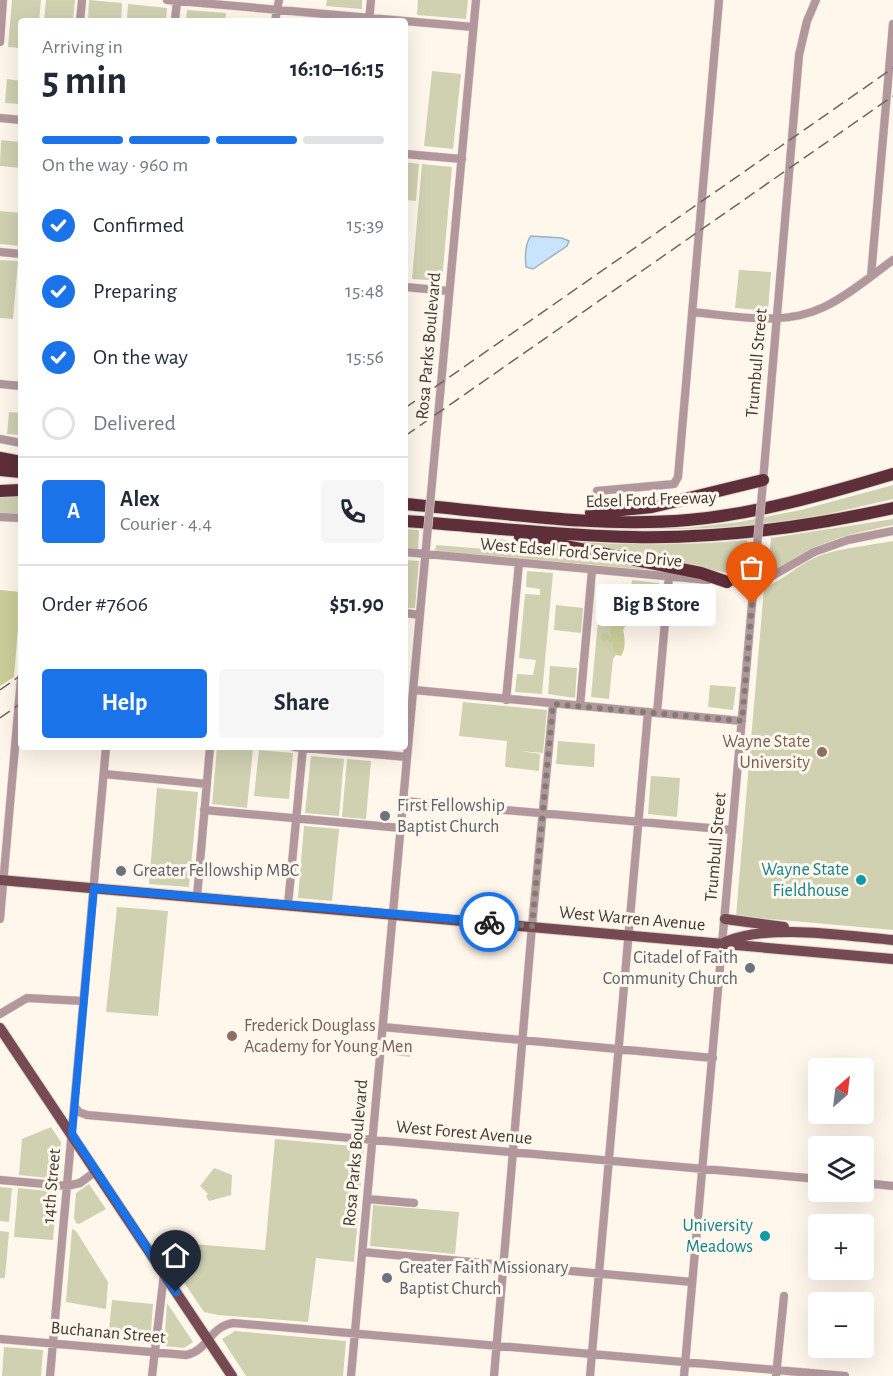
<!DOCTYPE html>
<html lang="en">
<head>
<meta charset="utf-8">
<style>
	:root { --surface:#fff; --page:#f6f6f7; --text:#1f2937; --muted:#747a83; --line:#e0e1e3; --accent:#1a73e8 }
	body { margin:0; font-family:"Alegreya Sans",sans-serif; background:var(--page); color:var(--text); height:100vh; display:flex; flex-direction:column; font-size:22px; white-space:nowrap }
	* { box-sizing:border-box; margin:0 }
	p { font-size:20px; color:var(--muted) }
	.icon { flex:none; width:33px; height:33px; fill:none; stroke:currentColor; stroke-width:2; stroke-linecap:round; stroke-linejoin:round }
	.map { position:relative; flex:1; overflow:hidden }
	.side { position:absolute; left:18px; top:18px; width:390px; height:732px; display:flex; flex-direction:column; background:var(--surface); border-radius:6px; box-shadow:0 6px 24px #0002 }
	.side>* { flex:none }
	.needle { width:39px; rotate:28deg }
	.fabs { position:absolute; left:808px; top:1058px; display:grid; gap:12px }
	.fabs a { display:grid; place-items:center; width:66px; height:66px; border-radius:6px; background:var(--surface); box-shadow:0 6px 24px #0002; font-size:30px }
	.pin { position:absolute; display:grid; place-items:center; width:51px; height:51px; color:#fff; margin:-62px -26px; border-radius:50% 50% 50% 0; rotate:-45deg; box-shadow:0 0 6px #0007 }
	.pin .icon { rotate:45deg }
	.courier { position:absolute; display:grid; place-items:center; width:60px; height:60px; margin:-30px; border:4px solid #1a73e8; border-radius:50%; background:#fff; color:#222; box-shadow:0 2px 8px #0007 }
	.bubble { position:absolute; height:42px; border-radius:6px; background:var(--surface); box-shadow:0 6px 24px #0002; font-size:20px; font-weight:700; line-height:42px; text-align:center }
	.overview em { font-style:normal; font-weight:700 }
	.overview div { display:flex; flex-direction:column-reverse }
	.overview { display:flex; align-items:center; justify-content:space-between; height:102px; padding:0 24px }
	h1 { font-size:39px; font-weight:700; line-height:45px }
	.bar { display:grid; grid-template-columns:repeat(4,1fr); gap:9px 6px; align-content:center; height:72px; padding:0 24px }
	.bar i { height:8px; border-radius:4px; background:var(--line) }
	.bar .on { background:var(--accent) }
	.bar p { grid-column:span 4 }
	.line { display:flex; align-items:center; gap:15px; padding:0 24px; border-top:2px solid var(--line) }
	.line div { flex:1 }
	.round { display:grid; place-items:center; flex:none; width:63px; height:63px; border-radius:6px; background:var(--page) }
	ol { padding:0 24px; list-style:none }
	li { display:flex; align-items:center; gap:18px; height:66px }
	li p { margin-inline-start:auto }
	li .icon { padding:6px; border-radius:50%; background:var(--accent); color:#fff; stroke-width:4 }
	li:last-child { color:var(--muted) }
	li i { width:33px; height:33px; border:3px solid var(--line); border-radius:50% }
	.primary-button { display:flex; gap:12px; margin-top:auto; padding:12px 24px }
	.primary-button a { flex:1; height:69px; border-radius:6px; background:var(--accent); color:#fff; font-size:24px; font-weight:700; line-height:69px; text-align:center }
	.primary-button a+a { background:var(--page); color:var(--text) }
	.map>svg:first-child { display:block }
</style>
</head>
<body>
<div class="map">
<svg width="893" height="1376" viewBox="0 0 893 1376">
	<rect width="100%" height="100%" fill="#fff7ec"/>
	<path fill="#cfd1b1" d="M 12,0 L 41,0 L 39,21 L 21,21 L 21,48 L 8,47 Z
		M 46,0 L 75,0 L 73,21 L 44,21 Z
		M 89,0 L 122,3 L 121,21 L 88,21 Z
		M 327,0 L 362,0 L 362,9 L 326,6 Z
		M 418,0 L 468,0 L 466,19 L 417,15 Z
		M 128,4 L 167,8 L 166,21 L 127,21 Z
		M 187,10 L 226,13 L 225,21 L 186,21 Z
		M 432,71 L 461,74 L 453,149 L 424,146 Z
		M 7,79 L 21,81 L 21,104 L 5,103 Z
		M 1,140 L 21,142 L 21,168 L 0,166 Z
		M 405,162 L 419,164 L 416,201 L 405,200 Z
		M 422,164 L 452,167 L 442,281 L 412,279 Z
		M 0,211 L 21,213 L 20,246 L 0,244 Z
		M 0,260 L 18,261 L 13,319 L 0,318 Z
		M 739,270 L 771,272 L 768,311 L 735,308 Z
		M 9,412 L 21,413 L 21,435 L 7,434 Z
		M 893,485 L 893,499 C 866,505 839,512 812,517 C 743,529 673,530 604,529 L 687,528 L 739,522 L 801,510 Z
		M 0,496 L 21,497 L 21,515 L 0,513 Z
		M 893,519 L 893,525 C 845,535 815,542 775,572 L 768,570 L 771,538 Z
		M 405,529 L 419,530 L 418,550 L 405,548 Z
		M 487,537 L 507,540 L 684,573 L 435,551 L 436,545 L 486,549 Z
		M 747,540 L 746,576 L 743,576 L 565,543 L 564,541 C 625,545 686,546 747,540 Z
		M 893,541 L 893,930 L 736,916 L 764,588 C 782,580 796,567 814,558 C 837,548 867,546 893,541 Z
		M 405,560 L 419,561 L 415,608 L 405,608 Z
		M 527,571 L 553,573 L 542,694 L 515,692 L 517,674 L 533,675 L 536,660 L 519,658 L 525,594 L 540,595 L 540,589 L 526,587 Z
		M 632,580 L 659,583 L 656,622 L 628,619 Z
		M 556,605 L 583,608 L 581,633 L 554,630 Z
		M 598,621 L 623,624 L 621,656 L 616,655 L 613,659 L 609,699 L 591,697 Z
		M 550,666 L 577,668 L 575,698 L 548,694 Z
		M 710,685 L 736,687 L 733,710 L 708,707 Z
		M 463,702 L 547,710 L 543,753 L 520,751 L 540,754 L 539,771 L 505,767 L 507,741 L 459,736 Z
		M 558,741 L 595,744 L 594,767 L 556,764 Z
		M 217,747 L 253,749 L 247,808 L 212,804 Z
		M 259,750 L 293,753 L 289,799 L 254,796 Z
		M 311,756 L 344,759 L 339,816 L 305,813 Z
		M 347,759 L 371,761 L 366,819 L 342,817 Z
		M 651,776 L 680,778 L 677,817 L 648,814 Z
		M 157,788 L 198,792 L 189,887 L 149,884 Z
		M 304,826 L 339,829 L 332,901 L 298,898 Z
		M 117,907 L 168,911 L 158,1016 L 106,1012 Z
		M 395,1041 L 411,1043 L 410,1057 L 394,1055 Z
		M 51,1127 L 61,1142 L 58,1179 L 19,1175 L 22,1139 Z
		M 275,1139 L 364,1147 L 354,1262 L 316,1258 L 308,1322 L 218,1315 L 204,1312 L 156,1241 L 265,1250 Z
		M 214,1168 L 232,1175 L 231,1195 L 209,1201 L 206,1196 L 208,1194 L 200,1186 Z
		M 89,1184 L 106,1209 L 79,1224 L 76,1223 L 74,1218 L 76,1193 Z
		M 0,1187 L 12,1188 L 9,1222 L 0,1221 Z
		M 18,1188 L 57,1192 L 53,1240 L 14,1237 Z
		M 373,1205 L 459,1212 L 455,1254 L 370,1246 Z
		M 72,1229 L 76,1231 L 108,1282 L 106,1309 L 66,1302 Z
		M 0,1231 L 9,1232 L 5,1278 L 0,1278 Z
		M 112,1300 L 153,1304 L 150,1344 L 108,1340 Z
		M 167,1303 L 193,1342 L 184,1348 L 164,1346 Z
		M 235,1331 L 346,1341 L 343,1376 L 246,1376 L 222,1339 Z
		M 4,1347 L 43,1350 L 41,1376 L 2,1376 Z"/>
	<path fill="#cbce99" d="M 0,590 L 21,592 L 14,677 L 0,686 Z
		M 612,620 L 624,620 L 627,623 L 623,630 C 625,637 626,649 621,656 L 613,650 L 612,642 L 609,643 L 608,640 L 604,642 L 600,637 L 605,633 L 611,637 L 609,622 Z"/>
	<path fill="#c8e4fa" stroke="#9fb1bf" stroke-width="1.5" d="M 531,236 L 562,238 L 569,241 L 567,246 L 533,269 L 526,267 C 525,257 525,243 531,236 Z"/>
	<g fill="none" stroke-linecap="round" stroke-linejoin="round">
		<defs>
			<path id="minor" d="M 167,0 L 473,27
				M 80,21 L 82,0
				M 175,21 L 177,0
				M 275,21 L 279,0
				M 369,21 L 371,0
				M 0,42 L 3,0
				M 0,118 L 21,120
				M 405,154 L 462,159
				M 0,252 L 21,254
				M 871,276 L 893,24
				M 405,287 L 449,291
				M 692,312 C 736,316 783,327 824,307 C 849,295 871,276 893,260
				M 0,384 L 21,386
				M 0,439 L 21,443
				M 597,491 L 674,484 L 678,477 L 719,0
				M 762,493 L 799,55 L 807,21 L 816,0
				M 431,494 L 476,0
				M 0,517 L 21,518
				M 405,552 L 708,580
				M 756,559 L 761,568 L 774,575
				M 723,581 L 754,584 L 765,580 L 814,552 L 848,540 L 893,531
				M 405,613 L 420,615
				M 414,690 L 742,721
				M 506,700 L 519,563
				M 580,706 L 592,570
				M 657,713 L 669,576
				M 294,747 L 407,757
				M 104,774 L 207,784
				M 403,801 L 732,830
				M 204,810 L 401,828
				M 197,897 L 210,747
				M 288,905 L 303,747
				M 0,919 L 21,678
				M 0,1014 L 27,998 L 83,1001
				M 383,1027 L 713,1058
				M 74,1106 L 79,1112 L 87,1115 L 819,1179
				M 0,1180 L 67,1186 L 80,1183 L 96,1171
				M 864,1183 L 893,1186
				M 367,1199 L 414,1203
				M 362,1252 L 692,1282
				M 0,1339 L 186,1355 C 208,1351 209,1327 233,1323 L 845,1376
				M 50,1376 L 106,747
				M 152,1376 L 164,1274
				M 351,1376 L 427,537
				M 494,1376 L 532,926 L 553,704
				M 590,1376 L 648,712
				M 684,1376 L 757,547
				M 776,1376 L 784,1296"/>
			<path id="major" d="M 0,880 L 893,959
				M 725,919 L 784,927
				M 725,942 C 769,923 846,936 893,940
				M 0,1028 L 232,1376"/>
			<path id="highway" d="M 0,458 L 21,462
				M 0,470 L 21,472
				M 0,491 L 21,490
				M 405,504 C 498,512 594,528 688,520 C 757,514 826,494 893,474
				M 591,513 L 652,507 L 763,480
				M 405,521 C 480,526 556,536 632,537 C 719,539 808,527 893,508
				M 520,537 L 701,573 L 727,582"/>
		</defs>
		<use href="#minor" stroke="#dcd5cb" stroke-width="9"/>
		<use href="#major" stroke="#dcd5cb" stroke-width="12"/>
		<use href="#highway" stroke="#dcd5cb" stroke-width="14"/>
		<use href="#minor" stroke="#b2989c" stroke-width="8"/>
		<use href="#major" stroke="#754a52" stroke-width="10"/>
		<use href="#highway" stroke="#5e2f39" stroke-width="12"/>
		<path stroke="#6b6660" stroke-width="1.5" stroke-dasharray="12 6" stroke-linecap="butt" d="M 405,408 L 893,68
			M 405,436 L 893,96
			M 0,690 L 21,675
			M 0,718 L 21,703"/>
		<defs>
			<path id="minor-bridge" d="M 427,537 L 431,494
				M 757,547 L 762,493"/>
		</defs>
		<use href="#minor-bridge" stroke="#dcd5cb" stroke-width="9" stroke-linecap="butt"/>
		<use href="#minor-bridge" stroke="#b2989c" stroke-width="8"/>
	</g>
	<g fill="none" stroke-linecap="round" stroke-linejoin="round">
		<path stroke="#827c75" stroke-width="6" stroke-dasharray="0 10.8" d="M 489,922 L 532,926 L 553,704 L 742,721 L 752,604"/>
		<path stroke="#1a73e8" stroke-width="8" d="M 176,1292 L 72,1134 L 94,888 L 489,922"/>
	</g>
	<g fill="#8d6e63" stroke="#fff7ec" stroke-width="2">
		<circle cx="822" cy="752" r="6"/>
		<circle cx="232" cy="1036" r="6"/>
	</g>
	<g fill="#6b7280" stroke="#fff7ec" stroke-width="2">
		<circle cx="385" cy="816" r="6"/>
		<circle cx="121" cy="871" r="6"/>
		<circle cx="750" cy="968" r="6"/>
		<circle cx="387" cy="1278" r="6"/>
	</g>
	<g fill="#0f9aa8" stroke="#fff7ec" stroke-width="2">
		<circle cx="861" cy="880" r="6"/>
		<circle cx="765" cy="1236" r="6"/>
	</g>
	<g text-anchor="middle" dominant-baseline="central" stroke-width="6" stroke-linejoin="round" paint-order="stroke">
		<g font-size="18" fill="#3e3a35" stroke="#fff7ec">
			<text transform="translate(429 346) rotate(-85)">Rosa Parks Boulevard</text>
			<text transform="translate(757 363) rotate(-85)">Trumbull Street</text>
			<text transform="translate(651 500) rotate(-2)">Edsel Ford Freeway</text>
			<text transform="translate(581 553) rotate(5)">West Edsel Ford Service Drive</text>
			<text transform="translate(716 847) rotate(-85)">Trumbull Street</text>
			<text transform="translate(632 919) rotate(5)">West Warren Avenue</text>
			<text transform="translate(464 1133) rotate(5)">West Forest Avenue</text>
			<text transform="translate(356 1153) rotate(-85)">Rosa Parks Boulevard</text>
			<text transform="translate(52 1186) rotate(-85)">14th Street</text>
			<text transform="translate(108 1333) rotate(5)">Buchanan Street</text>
		</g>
		<g font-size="18" fill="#785e54" stroke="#fff7ec" text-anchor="end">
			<text x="810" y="742">Wayne State<tspan x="810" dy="21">University</tspan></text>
			<text x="244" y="1026" text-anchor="start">Frederick Douglass<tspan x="244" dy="21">Academy for Young Men</tspan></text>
		</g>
		<g font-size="18" fill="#5b616d" stroke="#fff7ec" text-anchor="start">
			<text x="397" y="806">First Fellowship<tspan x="397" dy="21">Baptist Church</tspan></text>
			<text x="133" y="871">Greater Fellowship MBC</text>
			<text x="738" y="958" text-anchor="end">Citadel of Faith<tspan x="738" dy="21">Community Church</tspan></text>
			<text x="399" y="1268">Greater Faith Missionary<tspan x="399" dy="21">Baptist Church</tspan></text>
		</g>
		<g font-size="18" fill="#0d838f" stroke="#fff7ec" text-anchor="end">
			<text x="849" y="870">Wayne State<tspan x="849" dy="21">Fieldhouse</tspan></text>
			<text x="753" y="1226">University<tspan x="753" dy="21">Meadows</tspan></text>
		</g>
	</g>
</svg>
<div class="fabs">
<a><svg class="needle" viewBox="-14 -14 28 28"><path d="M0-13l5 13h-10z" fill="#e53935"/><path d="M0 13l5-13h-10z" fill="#747a83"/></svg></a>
<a><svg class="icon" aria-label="layers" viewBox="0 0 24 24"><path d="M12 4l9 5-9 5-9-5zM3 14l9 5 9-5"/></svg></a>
<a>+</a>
<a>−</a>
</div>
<div class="pin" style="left:752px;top:604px;background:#ea580c"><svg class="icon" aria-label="bag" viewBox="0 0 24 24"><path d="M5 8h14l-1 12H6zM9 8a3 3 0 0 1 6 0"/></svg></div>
<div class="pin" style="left:176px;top:1292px;background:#1f2937"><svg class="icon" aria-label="home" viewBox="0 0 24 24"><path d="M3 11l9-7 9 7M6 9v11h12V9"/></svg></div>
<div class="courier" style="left:489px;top:922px"><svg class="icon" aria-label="bike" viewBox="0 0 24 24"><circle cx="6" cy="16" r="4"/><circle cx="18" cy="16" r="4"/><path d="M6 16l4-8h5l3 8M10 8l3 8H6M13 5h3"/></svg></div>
<div class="bubble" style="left:596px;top:584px;width:120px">Big B Store</div>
<section class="side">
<div class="overview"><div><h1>5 min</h1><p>Arriving in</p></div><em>16:10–16:15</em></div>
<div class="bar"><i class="on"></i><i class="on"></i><i class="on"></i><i></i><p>On the way · 960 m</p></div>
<ol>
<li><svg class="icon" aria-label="check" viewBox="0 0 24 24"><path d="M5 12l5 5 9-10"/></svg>Confirmed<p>15:39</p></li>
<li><svg class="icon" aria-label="check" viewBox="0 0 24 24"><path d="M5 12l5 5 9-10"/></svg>Preparing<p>15:48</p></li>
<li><svg class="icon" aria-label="check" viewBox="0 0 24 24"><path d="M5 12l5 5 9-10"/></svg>On the way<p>15:56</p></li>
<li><i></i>Delivered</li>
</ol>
<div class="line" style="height:108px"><b class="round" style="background:var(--accent);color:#fff">A</b><div><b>Alex</b><p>Courier · 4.4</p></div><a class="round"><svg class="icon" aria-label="phone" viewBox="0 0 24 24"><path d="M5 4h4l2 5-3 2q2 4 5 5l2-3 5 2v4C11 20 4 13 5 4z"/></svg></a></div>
<div class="line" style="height:78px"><div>Order #7606</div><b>$51.90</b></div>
<div class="primary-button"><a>Help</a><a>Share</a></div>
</section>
</div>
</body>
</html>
